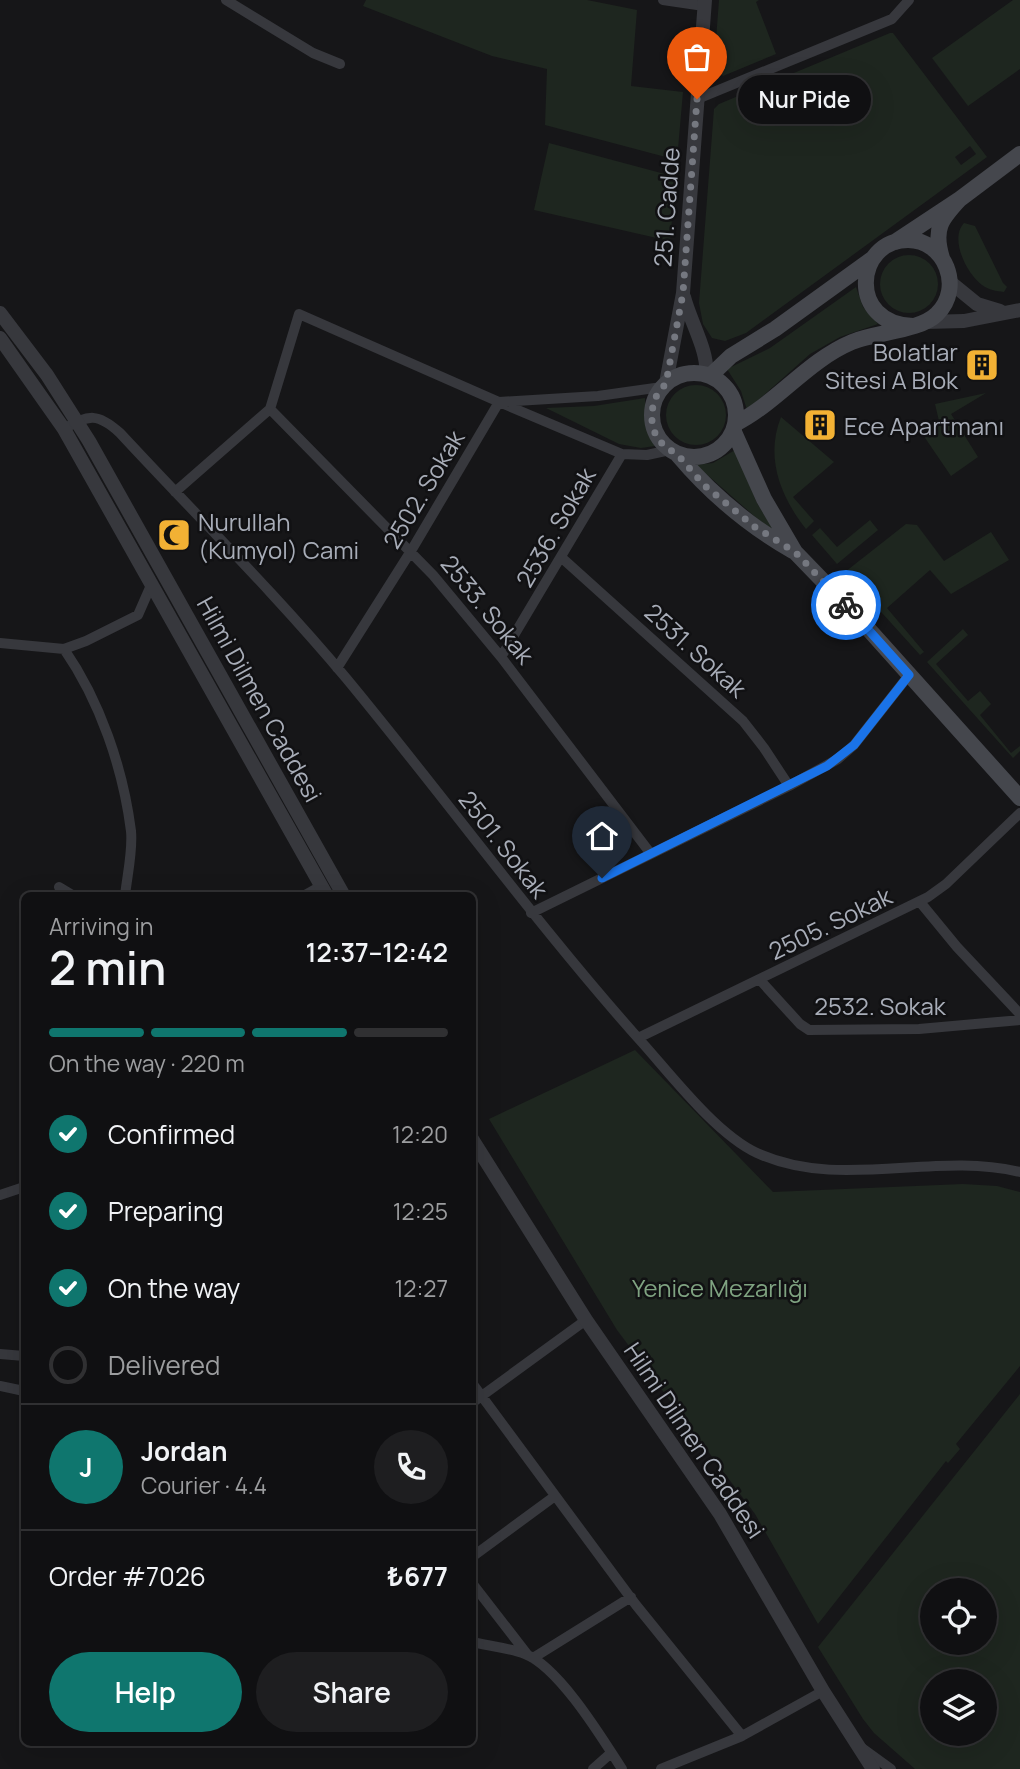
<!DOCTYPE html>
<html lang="en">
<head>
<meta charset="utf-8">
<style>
	:root { --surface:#101012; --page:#1e1e20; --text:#f1f3f6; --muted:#9c9d9f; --line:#303032; --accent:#0f766e }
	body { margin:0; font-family:Manrope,sans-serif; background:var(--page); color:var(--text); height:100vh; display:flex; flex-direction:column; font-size:26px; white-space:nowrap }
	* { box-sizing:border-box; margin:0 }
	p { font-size:23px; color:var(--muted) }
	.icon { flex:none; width:38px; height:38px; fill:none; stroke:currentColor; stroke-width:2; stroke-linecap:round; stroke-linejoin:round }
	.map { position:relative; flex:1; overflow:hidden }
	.details { position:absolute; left:21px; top:892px; width:455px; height:854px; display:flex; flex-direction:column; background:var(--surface); border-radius:10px; box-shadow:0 7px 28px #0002,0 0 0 2px var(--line) }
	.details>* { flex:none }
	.tools { position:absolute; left:920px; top:1578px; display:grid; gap:14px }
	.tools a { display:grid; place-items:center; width:77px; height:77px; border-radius:50%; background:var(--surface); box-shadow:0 7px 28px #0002,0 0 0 2px var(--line); font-size:35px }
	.pin { position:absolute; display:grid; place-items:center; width:60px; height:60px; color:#fff; margin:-72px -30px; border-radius:50% 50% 50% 0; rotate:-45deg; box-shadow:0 0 7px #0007 }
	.pin .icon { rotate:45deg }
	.courier { position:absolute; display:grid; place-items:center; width:70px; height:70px; margin:-35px; border:5px solid #1a73e8; border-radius:50%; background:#fff; color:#222; box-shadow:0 2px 9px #0007 }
	.bubble { position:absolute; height:49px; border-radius:24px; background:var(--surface); box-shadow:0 7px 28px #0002,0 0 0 2px var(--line); font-size:23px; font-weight:600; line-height:49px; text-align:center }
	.headline em { font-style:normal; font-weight:600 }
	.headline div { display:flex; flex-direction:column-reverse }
	.headline { display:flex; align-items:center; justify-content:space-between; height:119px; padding:0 28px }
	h1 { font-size:46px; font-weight:600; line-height:52px }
	.bar { display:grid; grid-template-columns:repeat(4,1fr); gap:10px 7px; align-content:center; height:84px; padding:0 28px }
	.bar i { height:9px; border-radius:5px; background:var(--line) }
	.bar .on { background:var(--accent) }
	.bar p { grid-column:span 4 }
	.line { display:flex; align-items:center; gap:18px; padding:0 28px; border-top:2px solid var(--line) }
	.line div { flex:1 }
	.round { display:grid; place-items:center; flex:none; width:74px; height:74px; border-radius:37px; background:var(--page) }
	ol { padding:0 28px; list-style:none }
	li { display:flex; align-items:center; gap:21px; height:77px }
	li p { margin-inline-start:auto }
	li .icon { padding:7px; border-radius:50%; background:var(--accent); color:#fff; stroke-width:4 }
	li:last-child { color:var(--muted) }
	li i { width:38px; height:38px; border:4px solid var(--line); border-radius:50% }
	.primary-button { display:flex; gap:14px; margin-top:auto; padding:14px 28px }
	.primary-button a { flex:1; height:80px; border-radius:42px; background:var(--accent); color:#fff; font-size:28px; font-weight:600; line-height:80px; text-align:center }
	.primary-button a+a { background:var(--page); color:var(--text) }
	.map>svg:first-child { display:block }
</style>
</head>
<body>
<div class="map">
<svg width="1020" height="1769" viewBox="0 0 1020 1769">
	<rect width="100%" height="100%" fill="#161618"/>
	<path fill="#1e261f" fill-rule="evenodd" d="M 366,0 L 587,0 L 637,10 L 631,86 L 683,92 L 677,160 L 545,125 L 547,69 L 492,56 L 363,6 Z
		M 719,0 L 759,0 L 756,2 L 776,54 L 723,76 L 714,66 Z
		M 1013,0 L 1020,0 L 1020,69 L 968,106 L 932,58 Z
		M 890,33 L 893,33 L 987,157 L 746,333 L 725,341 L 712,338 L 703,324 L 699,303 L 714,109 L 719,104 ZM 970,146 L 976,154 L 961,165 L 955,157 Z
		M 549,143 L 676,177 L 670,241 L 534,210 Z
		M 964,223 L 975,226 L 1003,283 L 1007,287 L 1004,292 C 996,291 989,290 982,285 C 967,274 949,239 964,223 Z
		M880 284a29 29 0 1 1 58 0a29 29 0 1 1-58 0Z
		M 856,287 L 863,307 L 878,324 L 840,337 L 810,354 L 747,410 L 741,391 L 727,369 L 770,348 Z
		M666 415a30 30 0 1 1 60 0a30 30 0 1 1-60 0Z
		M 986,393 L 951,414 L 978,457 L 951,476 L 921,432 L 939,421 L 935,404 Z
		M 645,398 L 646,424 L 655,446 L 641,448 L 619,444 L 546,408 L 594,406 Z
		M 781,417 L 834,462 L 793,497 L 814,521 L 806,529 C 780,496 765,457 781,417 Z
		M 735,450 L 757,503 L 777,536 L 696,465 L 713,463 Z
		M 870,520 L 878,530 L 837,564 L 812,535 L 820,528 L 837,547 Z
		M 906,524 L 917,525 L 944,561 L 991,532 L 1009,560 L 951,594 L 930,570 L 887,608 L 924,652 L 920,655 L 845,572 Z
		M 963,629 L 968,635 L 936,664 L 968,701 L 980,691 L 991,704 L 980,715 L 1011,753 L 1020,746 L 1020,751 L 1013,758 L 927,662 Z
		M 635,1050 L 773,1192 L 963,1184 L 997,1186 L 1020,1192 L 1020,1366 L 956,1444 L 960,1449 L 948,1463 L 946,1461 L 818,1624 L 755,1514 L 617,1330 L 489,1119 Z
		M 1020,1394 L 1020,1769 L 915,1769 L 874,1733 L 863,1719 L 818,1647 ZM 933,1591 L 985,1591 L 985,1643 L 933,1643 ZM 933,1682 L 985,1682 L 985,1734 L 933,1734 Z"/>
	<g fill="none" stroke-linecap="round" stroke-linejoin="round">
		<path stroke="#37383d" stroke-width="10" d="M 226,0 L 313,53 L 340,64
			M 663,0 L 704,6
			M 697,99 L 892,19 L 909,0
			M 662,387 L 598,396 L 499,402 L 622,454 L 647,455 L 670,450
			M 270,409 L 433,575 L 501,657 L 651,854
			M 64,429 C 89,414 98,413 120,433 C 195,514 275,593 346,678 C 447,800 540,929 646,1047 C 675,1080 718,1135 757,1153 C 840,1191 934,1151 1020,1172
			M 175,492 L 270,409 L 299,314 L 499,402 L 411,551 L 337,668
			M 562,558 L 743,721 L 764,748 L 789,786
			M 0,643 L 64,649 L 86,641 L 138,615 L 152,583
			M 64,649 C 100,701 123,768 131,831 C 133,851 127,876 125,896
			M 501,657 L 622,454
			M 59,887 L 74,896
			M 303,896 L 321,886
			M 920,902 L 957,947 L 1020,1014
			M 531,913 L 789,786 L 838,759 L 854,745 L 909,675
			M 760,980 L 800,1024 L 809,1030 L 919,1029 L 1020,1020
			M 638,1038 L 928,897 L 946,884 L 1020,813
			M 0,1195 L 24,1187
			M 0,1354 L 24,1356
			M 472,1383 L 636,1605 L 742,1736
			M 0,1386 L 24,1391
			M 472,1403 L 586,1320
			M 472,1557 L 555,1496
			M 472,1583 L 527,1654
			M 472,1642 C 490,1646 509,1648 525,1654 C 559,1667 602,1738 622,1769
			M 533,1658 L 631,1597
			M 862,1748 L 891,1769
			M 593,1769 L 611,1753
			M 661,1769 L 742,1736 L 823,1691"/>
		<path stroke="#37383d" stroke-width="14" d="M 950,282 L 977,304 L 1000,311
			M 684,297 C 690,321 709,352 706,375
			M 0,313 L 47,375 L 89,441 L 344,896
			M 925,322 L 964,321 L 1020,310
			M 0,338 L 64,429 L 327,896
			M 666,383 L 683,293 L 705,0
			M 472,1139 L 586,1320 L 720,1514 L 823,1691 L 873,1769"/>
		<path stroke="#45474d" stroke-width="16" d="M 960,199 L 1020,154
			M 895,242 L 960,199 C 941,219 933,229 942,258
			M652 415a42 42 0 1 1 84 0a42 42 0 1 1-84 0Z
			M 710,376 L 731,356 L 775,329 L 872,259
			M 735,424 C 778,402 807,361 852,342 C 876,332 920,331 937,314 C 964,288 945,240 908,240 C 855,240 847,324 913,326
			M 734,432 L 764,499 L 795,552 L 854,613 L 1020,798
			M 678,455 C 711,494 749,526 793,551"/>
	</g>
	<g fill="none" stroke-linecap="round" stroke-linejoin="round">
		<path stroke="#757880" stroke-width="7" stroke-dasharray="0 12.6" d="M 697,99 L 683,293 L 666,383 L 655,398 L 652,411 L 652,424 L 656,436 L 664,446 L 678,455 L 704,485 L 755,527 L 795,552 L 846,605"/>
		<path stroke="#1a73e8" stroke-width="9" d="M 602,878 L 827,766 L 854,745 L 909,675 L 846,605"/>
	</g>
	<defs>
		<symbol id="building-square" viewBox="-11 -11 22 22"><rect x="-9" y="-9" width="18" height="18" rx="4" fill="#f2b134" stroke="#111113"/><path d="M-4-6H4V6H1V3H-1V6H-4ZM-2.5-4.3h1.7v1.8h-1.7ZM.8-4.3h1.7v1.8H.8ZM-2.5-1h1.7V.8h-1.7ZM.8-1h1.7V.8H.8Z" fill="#111"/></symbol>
		<symbol id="mosque-square" viewBox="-11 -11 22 22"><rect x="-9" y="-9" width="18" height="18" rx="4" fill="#f2b134" stroke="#111113"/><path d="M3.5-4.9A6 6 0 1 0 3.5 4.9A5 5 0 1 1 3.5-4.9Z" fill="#111"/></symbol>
	</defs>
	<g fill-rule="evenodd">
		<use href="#building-square" x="963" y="346" width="38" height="38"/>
		<use href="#building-square" x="801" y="406" width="38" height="38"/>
		<use href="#mosque-square" x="155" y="516" width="38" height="38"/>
	</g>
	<g text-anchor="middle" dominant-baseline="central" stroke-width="5" stroke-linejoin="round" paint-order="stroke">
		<g font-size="24" fill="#a8adb8" stroke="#111113">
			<text transform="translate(666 207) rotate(-86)">251. Cadde</text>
			<text transform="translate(423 489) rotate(-59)">2502. Sokak</text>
			<text transform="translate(555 527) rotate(-60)">2536. Sokak</text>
			<text transform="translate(488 609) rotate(51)">2533. Sokak</text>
			<text transform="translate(696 650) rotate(42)">2531. Sokak</text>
			<text transform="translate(260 699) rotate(61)">Hilmi Dilmen Caddesi</text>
			<text transform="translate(504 844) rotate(52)">2501. Sokak</text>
			<text transform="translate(830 923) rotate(-26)">2505. Sokak</text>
			<text x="880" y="1005">2532. Sokak</text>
			<text transform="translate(695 1440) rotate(56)">Hilmi Dilmen Caddesi</text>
		</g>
		<g font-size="24" fill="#a8adb8" stroke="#111113" text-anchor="start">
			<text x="958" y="351" text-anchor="end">Bolatlar<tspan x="958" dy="28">Sitesi A Blok</tspan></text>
			<text x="844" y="425">Ece Apartmanı</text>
			<text x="198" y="521">Nurullah<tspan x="198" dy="28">(Kumyol) Cami</tspan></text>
		</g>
		<g font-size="24" fill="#7fa381" stroke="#111113">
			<text x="720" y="1287">Yenice Mezarlığı</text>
		</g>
	</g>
</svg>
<div class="tools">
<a><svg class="icon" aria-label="locate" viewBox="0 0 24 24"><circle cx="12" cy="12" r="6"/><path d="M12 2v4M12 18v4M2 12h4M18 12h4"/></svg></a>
<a><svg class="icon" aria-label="layers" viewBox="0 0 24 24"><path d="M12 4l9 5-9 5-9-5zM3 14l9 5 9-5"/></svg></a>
</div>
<div class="pin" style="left:697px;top:99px;background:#ea580c"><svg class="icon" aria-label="bag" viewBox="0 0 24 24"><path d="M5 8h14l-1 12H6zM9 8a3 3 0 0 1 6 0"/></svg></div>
<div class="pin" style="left:602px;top:878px;background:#1f2937"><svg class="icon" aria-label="home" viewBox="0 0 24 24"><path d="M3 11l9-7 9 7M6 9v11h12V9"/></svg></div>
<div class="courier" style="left:846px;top:605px"><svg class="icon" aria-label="bike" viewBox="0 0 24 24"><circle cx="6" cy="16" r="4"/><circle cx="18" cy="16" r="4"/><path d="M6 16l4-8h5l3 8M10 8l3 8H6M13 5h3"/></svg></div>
<div class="bubble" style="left:738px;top:75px;width:133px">Nur Pide</div>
<section class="details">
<div class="headline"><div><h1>2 min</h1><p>Arriving in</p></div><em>12:37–12:42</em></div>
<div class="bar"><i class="on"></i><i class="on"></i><i class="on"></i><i></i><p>On the way · 220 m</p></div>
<ol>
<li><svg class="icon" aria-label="check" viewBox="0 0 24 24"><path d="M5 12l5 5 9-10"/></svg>Confirmed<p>12:20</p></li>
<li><svg class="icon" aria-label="check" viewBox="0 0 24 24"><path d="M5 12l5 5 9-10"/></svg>Preparing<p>12:25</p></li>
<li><svg class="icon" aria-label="check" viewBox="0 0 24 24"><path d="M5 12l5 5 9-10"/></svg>On the way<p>12:27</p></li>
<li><i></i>Delivered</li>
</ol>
<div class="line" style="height:126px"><b class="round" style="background:var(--accent);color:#fff">J</b><div><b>Jordan</b><p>Courier · 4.4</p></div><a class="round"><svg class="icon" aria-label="phone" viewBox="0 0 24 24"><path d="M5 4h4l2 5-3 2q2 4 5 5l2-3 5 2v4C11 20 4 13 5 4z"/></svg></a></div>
<div class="line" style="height:91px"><div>Order #7026</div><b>₺677</b></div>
<div class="primary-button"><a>Help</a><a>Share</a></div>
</section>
</div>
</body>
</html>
